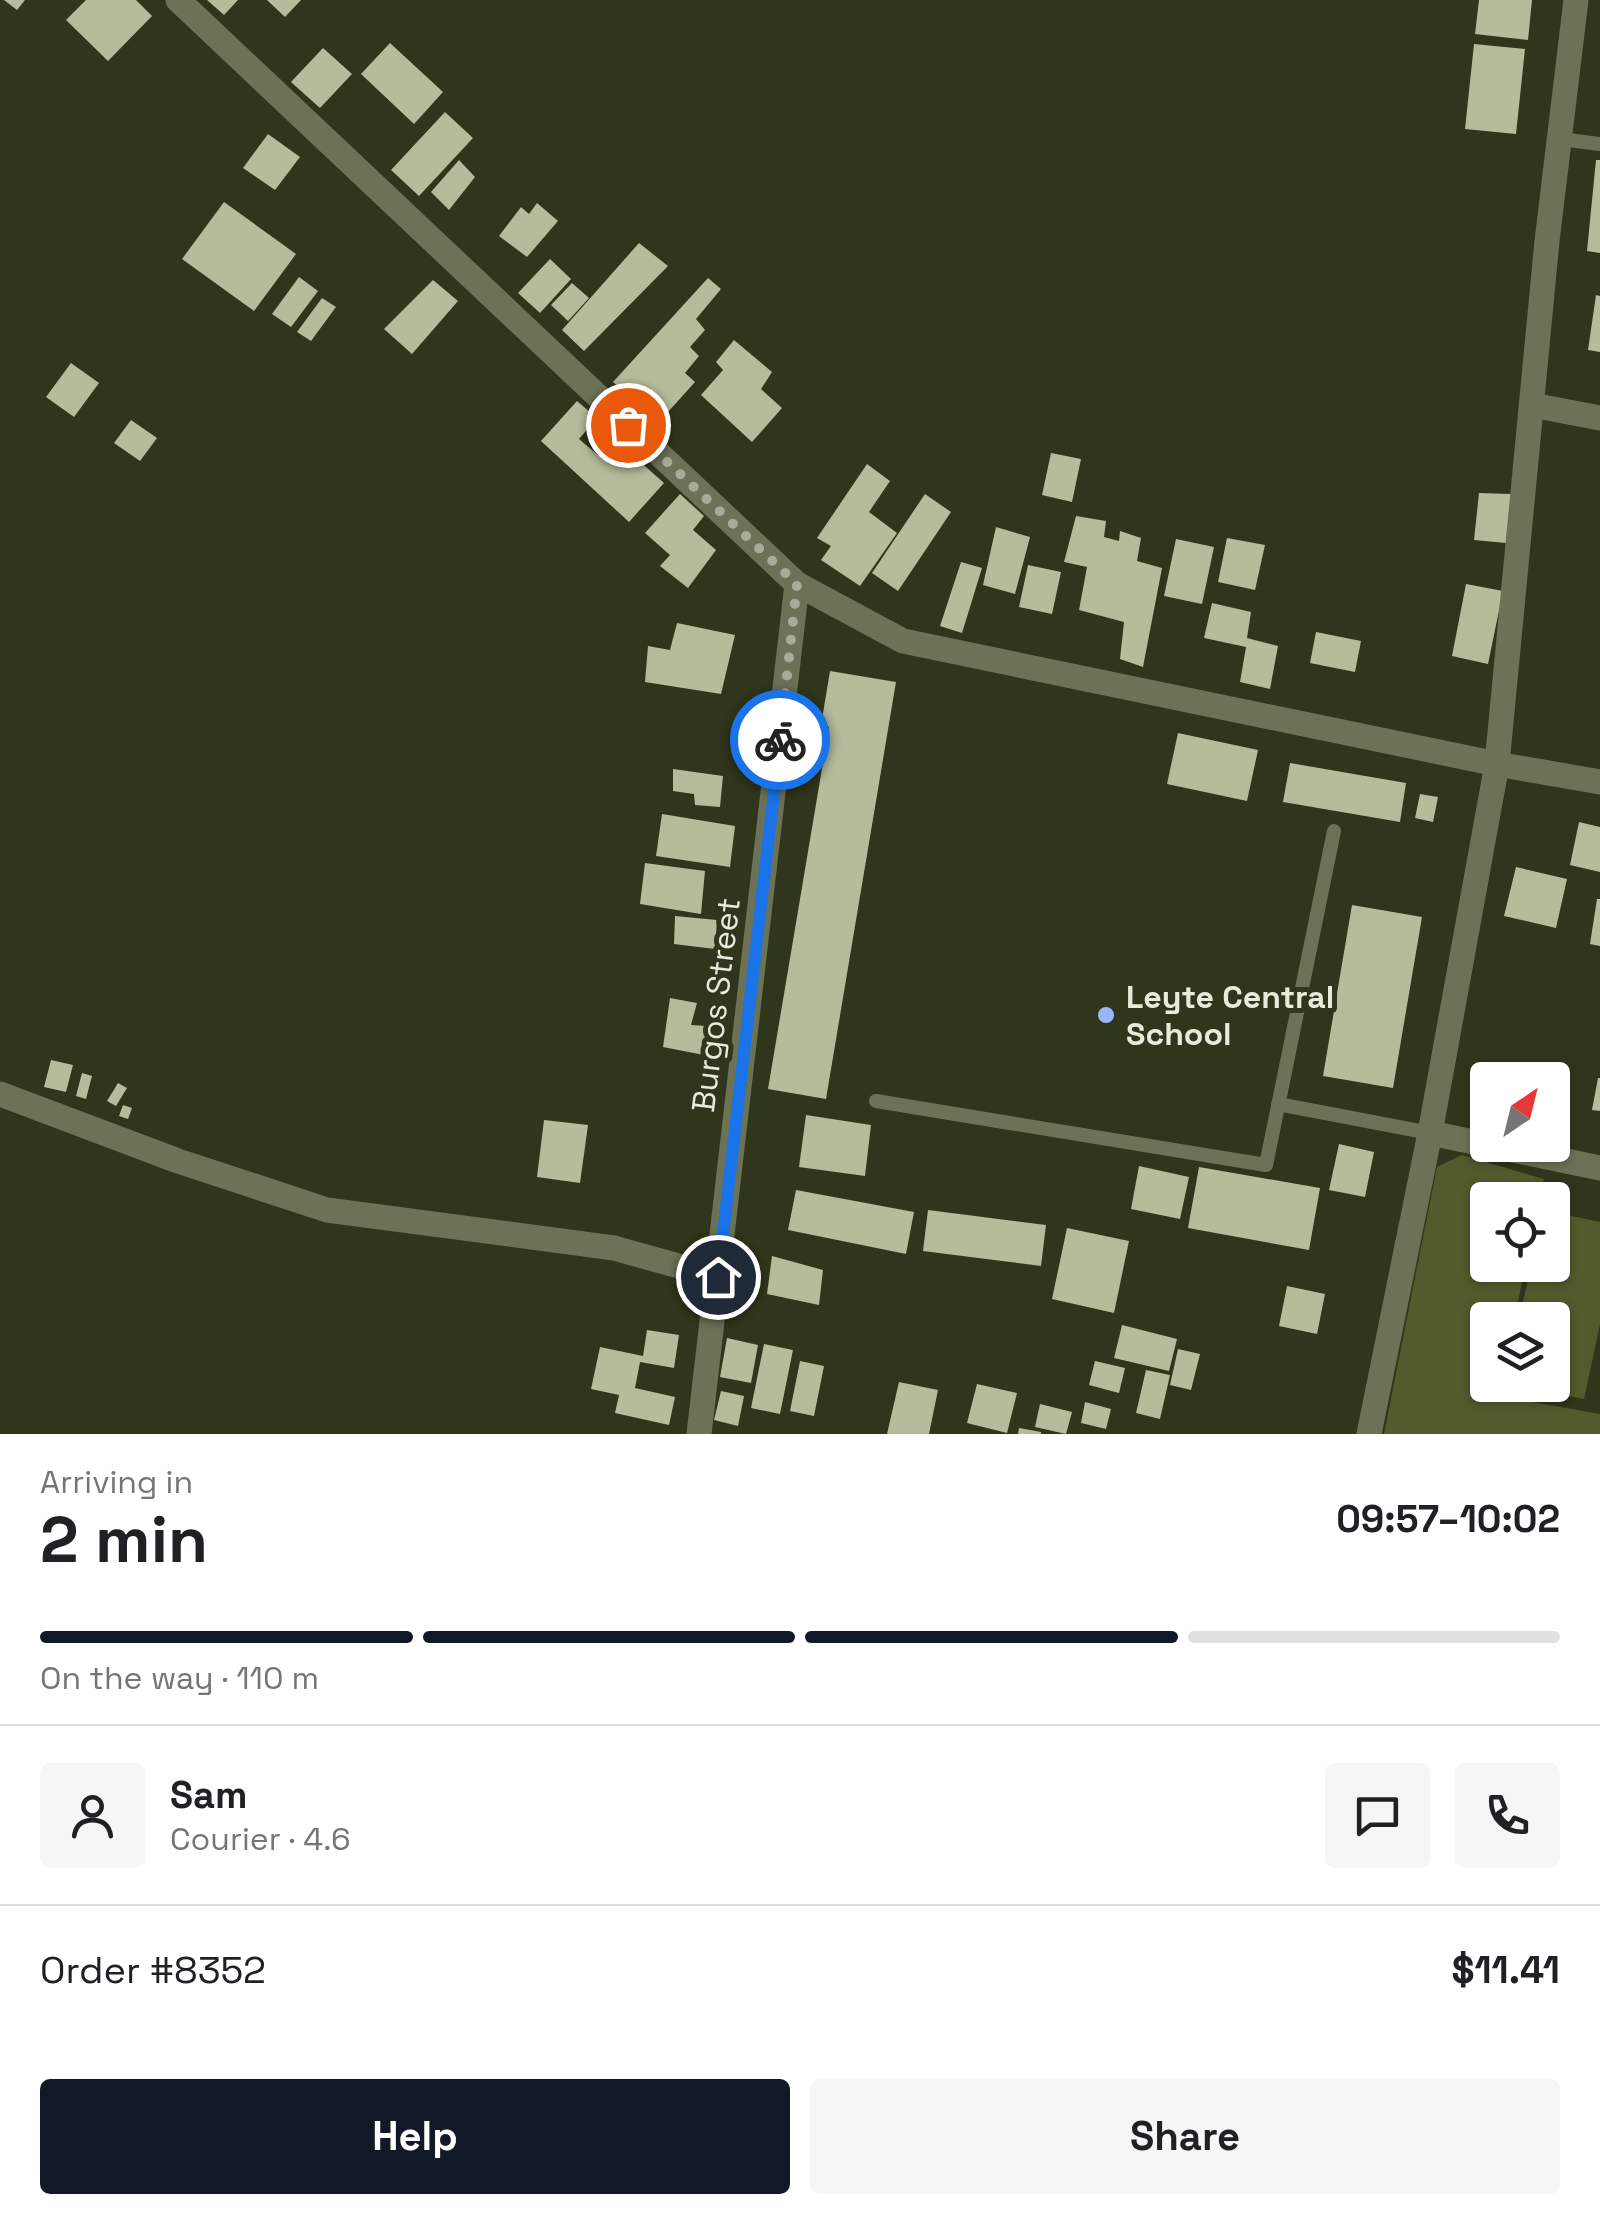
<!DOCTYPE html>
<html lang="en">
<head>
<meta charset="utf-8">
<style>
	:root { --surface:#fff; --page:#f6f6f6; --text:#202124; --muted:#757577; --line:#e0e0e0; --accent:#111827 }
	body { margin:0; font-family:"Space Grotesk",sans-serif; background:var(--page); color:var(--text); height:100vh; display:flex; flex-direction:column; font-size:38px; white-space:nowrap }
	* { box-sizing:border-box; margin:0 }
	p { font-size:32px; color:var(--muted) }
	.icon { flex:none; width:55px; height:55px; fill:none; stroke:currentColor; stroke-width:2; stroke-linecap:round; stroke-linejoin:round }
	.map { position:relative; height:1434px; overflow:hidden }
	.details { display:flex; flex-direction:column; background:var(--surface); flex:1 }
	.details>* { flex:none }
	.needle { width:65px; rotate:35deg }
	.tools { position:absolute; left:1470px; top:1062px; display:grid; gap:20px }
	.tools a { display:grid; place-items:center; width:100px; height:100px; border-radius:10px; background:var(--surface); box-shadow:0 2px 8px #0004; font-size:50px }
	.pin { position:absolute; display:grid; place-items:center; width:85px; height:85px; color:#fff; margin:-42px; border:5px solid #fff; border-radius:50%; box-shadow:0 2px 10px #0007 }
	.courier { position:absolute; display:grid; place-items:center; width:100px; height:100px; margin:-50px; border:8px solid #1a73e8; border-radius:50%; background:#fff; color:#222; box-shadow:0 2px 12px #0007 }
	.headline em { font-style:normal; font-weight:700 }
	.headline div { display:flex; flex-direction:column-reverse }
	.headline { display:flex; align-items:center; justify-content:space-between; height:170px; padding:0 40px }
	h1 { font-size:65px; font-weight:700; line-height:75px }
	.bar { display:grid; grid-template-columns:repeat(4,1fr); gap:15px 10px; align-content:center; height:120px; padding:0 40px }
	.bar i { height:12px; border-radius:8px; background:var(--line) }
	.bar .active { background:var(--accent) }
	.bar p { grid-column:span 4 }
	.line { display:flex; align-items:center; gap:25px; padding:0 40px; border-top:2px solid var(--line) }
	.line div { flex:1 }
	.round { display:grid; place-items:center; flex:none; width:105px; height:105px; border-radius:10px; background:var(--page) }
	.action { display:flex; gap:20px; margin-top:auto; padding:20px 40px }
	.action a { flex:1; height:115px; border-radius:10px; background:var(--accent); color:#fff; font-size:40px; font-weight:700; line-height:115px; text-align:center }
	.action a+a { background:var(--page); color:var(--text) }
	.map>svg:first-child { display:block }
</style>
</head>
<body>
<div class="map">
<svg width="1600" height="1434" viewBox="0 0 1600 1434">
	<rect width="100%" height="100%" fill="#30361b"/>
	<path fill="#515b2c" d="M 1462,1155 L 1544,1179 L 1539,1200 L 1488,1200 L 1488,1265 L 1526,1265 L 1514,1320 L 1488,1320 L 1488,1385 L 1501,1385 L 1499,1396 L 1600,1414 L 1600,1434 L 1384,1434 L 1437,1167 Z
		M 1553,1212 L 1600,1222 L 1600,1324 L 1584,1399 L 1516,1385 L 1552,1385 L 1552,1320 L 1519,1320 L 1531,1265 L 1552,1265 Z"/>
	<path fill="#b4bc9c" d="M 4,0 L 25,0 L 17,10 Z
		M 86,0 L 136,0 L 152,16 L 108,61 L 66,20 Z
		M 207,0 L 238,0 L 224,15 Z
		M 267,0 L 301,0 L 285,17 Z
		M 1479,0 L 1532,0 L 1528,40 L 1475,34 Z
		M 390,43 L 443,92 L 414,124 L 361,74 Z
		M 1474,44 L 1525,49 L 1516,134 L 1465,129 Z
		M 323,48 L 352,74 L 320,108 L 291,82 Z
		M 445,112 L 473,138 L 419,196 L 391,170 Z
		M 268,134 L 300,157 L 275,190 L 243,168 Z
		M 459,160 L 475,177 L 449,210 L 431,192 Z
		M 1596,160 L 1600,160 L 1600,253 L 1587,251 Z
		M 224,202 L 296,254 L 254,311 L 182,259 Z
		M 537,203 L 558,221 L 527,257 L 499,236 L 521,207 L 529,214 Z
		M 639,243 L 668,266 L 584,351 L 562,330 Z
		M 550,259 L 571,279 L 540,313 L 518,293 Z
		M 299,277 L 318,291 L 291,327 L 272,314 Z
		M 708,278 L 721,289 L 696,319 L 705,330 L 690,347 L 699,356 L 685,373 L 695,382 L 659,422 L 613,382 Z
		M 433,280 L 458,301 L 412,354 L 384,329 Z
		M 572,283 L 589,298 L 568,321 L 551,305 Z
		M 1596,295 L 1600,296 L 1600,352 L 1588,350 Z
		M 322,298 L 336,307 L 311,341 L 297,332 Z
		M 734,340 L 772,372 L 761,389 L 782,408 L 752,442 L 701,395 L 723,370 L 716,362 Z
		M 71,363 L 99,383 L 74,417 L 46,397 Z
		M 577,401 L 597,418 L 579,439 L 599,456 L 604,450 L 610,457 L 620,444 L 664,483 L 629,522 L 541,441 Z
		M 131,420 L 157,438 L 140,461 L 114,443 Z
		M 1051,453 L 1081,459 L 1072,502 L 1042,495 Z
		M 867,464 L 890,481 L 869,512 L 897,533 L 860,586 L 821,560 L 831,546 L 817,538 Z
		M 1479,493 L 1511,494 L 1506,543 L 1474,540 Z
		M 680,494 L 704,516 L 693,530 L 716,550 L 688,588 L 660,566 L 670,555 L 645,533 Z
		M 925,494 L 951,512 L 898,591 L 872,573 Z
		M 1076,516 L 1106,521 L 1104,537 L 1119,541 L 1120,531 L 1141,538 L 1137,561 L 1162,568 L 1143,667 L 1120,659 L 1124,622 L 1079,610 L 1087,567 L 1064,562 Z
		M 996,527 L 1030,537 L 1015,594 L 983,585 Z
		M 1227,538 L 1265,545 L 1255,590 L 1218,582 Z
		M 1176,539 L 1214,547 L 1202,604 L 1164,596 Z
		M 961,562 L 982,568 L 962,633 L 940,626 Z
		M 1028,565 L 1061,572 L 1052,614 L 1019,607 Z
		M 1466,584 L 1503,591 L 1488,664 L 1452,656 Z
		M 1212,603 L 1251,612 L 1247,638 L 1278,646 L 1270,689 L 1240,682 L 1246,647 L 1204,638 Z
		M 677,623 L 735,635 L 721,694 L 645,682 L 648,646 L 670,650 Z
		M 1316,632 L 1361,641 L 1355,672 L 1310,663 Z
		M 830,671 L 896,682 L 826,1099 L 768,1089 L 829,727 L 821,725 Z
		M 1178,733 L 1258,750 L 1247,801 L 1167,784 Z
		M 1290,763 L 1406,783 L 1400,822 L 1283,802 Z
		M 673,769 L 723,776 L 720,807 L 695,805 L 694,794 L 673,791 Z
		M 1420,794 L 1438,797 L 1433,822 L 1415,818 Z
		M 662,814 L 735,826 L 730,867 L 656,856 Z
		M 1579,822 L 1600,827 L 1600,872 L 1570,865 Z
		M 645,863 L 705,871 L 701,914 L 640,904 Z
		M 1516,867 L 1567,879 L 1556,928 L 1504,916 Z
		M 1597,899 L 1600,899 L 1600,946 L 1590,944 Z
		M 1352,905 L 1422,917 L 1393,1088 L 1323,1076 Z
		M 675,916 L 717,920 L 715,949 L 674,944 Z
		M 670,998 L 697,1003 L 691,1025 L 707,1026 L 709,1056 L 663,1047 Z
		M 51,1060 L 73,1065 L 66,1092 L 44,1087 Z
		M 82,1073 L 92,1076 L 86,1099 L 76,1096 Z
		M 1598,1078 L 1600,1078 L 1600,1111 L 1592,1110 Z
		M 118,1083 L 127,1088 L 116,1106 L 107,1101 Z
		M 123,1105 L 132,1108 L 128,1119 L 119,1116 Z
		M 806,1115 L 871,1125 L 865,1176 L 799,1167 Z
		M 544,1120 L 588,1125 L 580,1183 L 537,1177 Z
		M 1339,1144 L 1374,1152 L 1365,1197 L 1329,1190 Z
		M 1139,1166 L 1189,1177 L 1180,1219 L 1131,1209 Z
		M 1199,1167 L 1320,1188 L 1309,1250 L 1188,1228 Z
		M 796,1190 L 914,1212 L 906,1254 L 788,1230 Z
		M 928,1210 L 1046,1225 L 1041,1266 L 923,1251 Z
		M 1067,1228 L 1129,1241 L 1114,1313 L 1052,1299 Z
		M 772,1256 L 823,1270 L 819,1305 L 767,1294 Z
		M 1287,1286 L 1325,1294 L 1317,1334 L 1279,1326 Z
		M 1122,1325 L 1177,1339 L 1169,1371 L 1114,1358 Z
		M 647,1330 L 679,1335 L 674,1368 L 640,1362 L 635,1388 L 675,1397 L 669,1425 L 615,1413 L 619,1395 L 591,1389 L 600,1347 L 643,1356 Z
		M 727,1338 L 758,1345 L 751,1383 L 720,1377 Z
		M 764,1344 L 793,1350 L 780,1414 L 751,1408 Z
		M 1178,1349 L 1200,1354 L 1191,1390 L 1170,1385 Z
		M 800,1361 L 824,1366 L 814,1416 L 790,1411 Z
		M 1095,1361 L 1125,1368 L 1119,1393 L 1089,1385 Z
		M 1146,1370 L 1170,1375 L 1160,1419 L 1136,1413 Z
		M 899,1382 L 938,1390 L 929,1434 L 887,1434 Z
		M 977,1384 L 1017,1393 L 1007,1433 L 967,1423 Z
		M 721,1391 L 744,1396 L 738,1426 L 714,1420 Z
		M 1085,1402 L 1111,1409 L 1106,1429 L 1081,1423 Z
		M 1040,1404 L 1072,1412 L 1066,1434 L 1035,1427 Z
		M 1019,1428 L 1041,1432 L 1041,1434 L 1018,1434 Z"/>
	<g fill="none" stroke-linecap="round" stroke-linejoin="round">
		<path stroke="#6b7256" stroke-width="14" d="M 1560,139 L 1600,144
			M 876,1101 L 1266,1165 L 1334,831
			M 1278,1104 L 1430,1133"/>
		<path stroke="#6b7256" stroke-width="25" d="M 178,0 L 797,584 L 903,641 L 1497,764 L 1600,782
			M 1532,405 L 1600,418
			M 0,1094 L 178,1161 L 327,1210 L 614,1248 L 718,1277
			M 1430,1133 L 1488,1145
			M 1489,1145 L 1600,1168
			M 699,1434 L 797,584
			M 1369,1434 L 1430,1133 L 1497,764 L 1547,241 L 1576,0"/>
	</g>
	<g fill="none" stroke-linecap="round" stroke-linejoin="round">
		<path stroke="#a7ac98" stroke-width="10" stroke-dasharray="0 18" d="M 628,425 L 797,584 L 780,740"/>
		<path stroke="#1a73e8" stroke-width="12" d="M 718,1277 L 780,740"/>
	</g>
	<circle fill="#9bb5fd" stroke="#30361b" stroke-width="4" cx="1106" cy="1015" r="10"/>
	<g text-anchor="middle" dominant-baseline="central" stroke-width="10" stroke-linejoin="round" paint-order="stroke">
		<g font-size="32" font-weight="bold" fill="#e7ebdb" stroke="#30361b" text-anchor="start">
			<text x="1126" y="997">Leyte Central<tspan x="1126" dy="37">School</tspan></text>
		</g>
		<g font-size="32" fill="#e7ebdb" stroke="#30361b">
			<text transform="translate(716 1005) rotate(-83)">Burgos Street</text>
		</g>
	</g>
</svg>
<div class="tools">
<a><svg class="needle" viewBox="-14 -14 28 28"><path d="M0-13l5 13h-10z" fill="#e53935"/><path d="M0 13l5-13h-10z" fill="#757577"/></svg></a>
<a><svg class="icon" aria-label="locate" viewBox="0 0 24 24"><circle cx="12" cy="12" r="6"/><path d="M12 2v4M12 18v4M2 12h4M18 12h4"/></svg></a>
<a><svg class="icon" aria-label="layers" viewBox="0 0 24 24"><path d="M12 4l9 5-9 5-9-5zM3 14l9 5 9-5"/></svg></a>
</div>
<div class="pin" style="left:628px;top:425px;background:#ea580c"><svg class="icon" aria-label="bag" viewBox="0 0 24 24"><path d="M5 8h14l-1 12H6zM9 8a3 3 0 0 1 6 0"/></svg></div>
<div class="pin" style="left:718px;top:1277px;background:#1f2937"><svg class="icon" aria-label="home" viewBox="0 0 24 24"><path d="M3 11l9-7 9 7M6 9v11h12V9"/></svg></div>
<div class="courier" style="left:780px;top:740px"><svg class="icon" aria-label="bike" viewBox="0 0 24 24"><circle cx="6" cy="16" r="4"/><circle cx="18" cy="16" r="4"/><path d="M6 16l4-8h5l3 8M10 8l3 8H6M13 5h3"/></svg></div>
</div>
<section class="details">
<div class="headline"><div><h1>2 min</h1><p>Arriving in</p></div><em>09:57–10:02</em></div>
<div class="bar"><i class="active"></i><i class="active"></i><i class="active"></i><i></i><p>On the way · 110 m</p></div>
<div class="line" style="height:180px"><a class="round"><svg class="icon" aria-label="person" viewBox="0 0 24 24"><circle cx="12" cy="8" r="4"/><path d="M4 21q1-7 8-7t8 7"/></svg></a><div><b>Sam</b><p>Courier · 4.6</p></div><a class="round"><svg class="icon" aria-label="chat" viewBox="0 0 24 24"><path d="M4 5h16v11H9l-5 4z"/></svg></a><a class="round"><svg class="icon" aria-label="phone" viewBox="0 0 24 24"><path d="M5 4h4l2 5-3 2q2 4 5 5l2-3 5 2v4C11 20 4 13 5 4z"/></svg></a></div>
<div class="line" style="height:130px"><div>Order #8352</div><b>$11.41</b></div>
<div class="action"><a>Help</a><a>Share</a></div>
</section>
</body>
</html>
